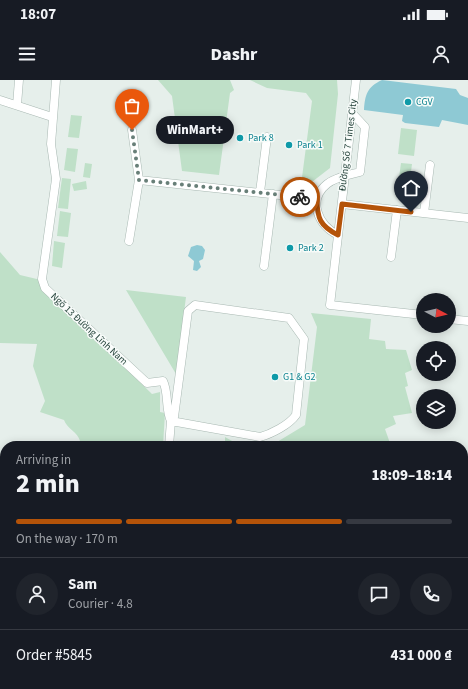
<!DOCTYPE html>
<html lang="en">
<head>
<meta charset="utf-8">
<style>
	:root { --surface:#171b24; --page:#20242c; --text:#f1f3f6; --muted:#9ea1a6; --line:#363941; --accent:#b45309 }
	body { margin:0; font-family:"Source Sans 3",sans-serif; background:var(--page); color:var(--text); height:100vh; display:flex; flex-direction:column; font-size:15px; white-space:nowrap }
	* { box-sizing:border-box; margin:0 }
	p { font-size:13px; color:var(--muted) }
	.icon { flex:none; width:22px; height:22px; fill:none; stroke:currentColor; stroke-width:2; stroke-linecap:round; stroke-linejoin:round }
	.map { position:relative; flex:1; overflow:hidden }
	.sheet { position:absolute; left:0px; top:361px; width:468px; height:248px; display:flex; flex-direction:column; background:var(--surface); border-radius:16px 16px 0 0; box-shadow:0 2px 10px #0003 }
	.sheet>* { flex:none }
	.needle { width:26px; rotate:97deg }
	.buttons { position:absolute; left:416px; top:213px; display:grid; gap:8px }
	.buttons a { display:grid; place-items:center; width:40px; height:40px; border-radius:50%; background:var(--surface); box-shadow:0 2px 10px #0003; font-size:20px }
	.pin { position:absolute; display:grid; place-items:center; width:34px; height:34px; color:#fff; margin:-41px -17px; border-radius:50% 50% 50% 0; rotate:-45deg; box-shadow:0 0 4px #0007 }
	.pin .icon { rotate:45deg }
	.courier { position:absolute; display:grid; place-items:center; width:40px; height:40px; margin:-20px; border:3px solid #b45309; border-radius:50%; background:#fff; color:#222; box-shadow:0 1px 5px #0007 }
	.bubble { position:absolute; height:28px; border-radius:14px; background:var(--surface); box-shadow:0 2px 10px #0003; font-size:13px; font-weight:800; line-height:28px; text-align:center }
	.summary em { font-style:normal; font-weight:800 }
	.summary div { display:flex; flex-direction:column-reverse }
	.summary { display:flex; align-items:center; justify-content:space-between; height:68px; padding:0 16px }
	h1 { font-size:26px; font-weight:800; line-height:30px }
	.bar { display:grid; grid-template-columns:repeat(4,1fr); gap:6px 4px; align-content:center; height:48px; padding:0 16px }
	.bar i { height:5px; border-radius:3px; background:var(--line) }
	.bar .active { background:var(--accent) }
	.bar p { grid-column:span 4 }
	.line { display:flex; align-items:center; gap:10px; padding:0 16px; border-top:1px solid var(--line) }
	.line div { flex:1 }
	.round { display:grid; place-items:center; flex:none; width:42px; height:42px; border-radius:21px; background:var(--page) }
	.status { display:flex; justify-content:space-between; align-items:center; height:28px; padding:0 20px; background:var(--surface); direction:ltr }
	.status svg { height:11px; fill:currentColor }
	header { display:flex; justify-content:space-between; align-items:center; height:52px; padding:0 16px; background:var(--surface); font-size:18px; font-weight:800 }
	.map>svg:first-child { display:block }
</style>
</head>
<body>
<div class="status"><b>18:07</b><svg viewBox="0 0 49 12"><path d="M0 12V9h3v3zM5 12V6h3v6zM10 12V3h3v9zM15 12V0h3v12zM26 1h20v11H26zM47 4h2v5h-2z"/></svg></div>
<header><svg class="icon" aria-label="menu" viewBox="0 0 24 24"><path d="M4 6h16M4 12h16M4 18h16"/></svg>Dashr<svg class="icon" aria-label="person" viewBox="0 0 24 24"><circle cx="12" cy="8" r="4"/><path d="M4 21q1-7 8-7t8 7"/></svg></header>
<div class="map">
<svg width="468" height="609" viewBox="0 0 468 609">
	<rect width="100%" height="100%" fill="#e6efeb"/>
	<path fill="#bfe0c8" d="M 158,0 L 230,0 L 234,10 L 230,13 L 219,95 L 182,91 L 172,16 Z
		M 250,0 L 337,0 L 338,14 L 330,88 L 308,105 L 301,105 L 312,21 L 306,13 L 267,8 Z
		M 71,35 L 82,36 L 79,58 L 68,57 Z
		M 401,48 L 417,50 L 414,76 L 398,74 Z
		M 67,68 L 78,69 L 75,92 L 64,90 Z
		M 85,83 L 92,84 L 90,98 L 83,97 Z
		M 401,83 L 412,84 L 409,107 L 398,105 Z
		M 62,98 L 71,99 L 68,129 L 58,128 Z
		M 86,101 L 87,109 L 74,111 L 72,104 Z
		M 60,131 L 71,133 L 68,157 L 57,156 Z
		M 54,161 L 65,163 L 62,188 L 52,186 Z
		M 0,172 L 20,195 L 41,200 L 44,209 L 152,314 L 160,312 L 160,332 L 165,333 L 163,366 L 92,366 L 80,361 C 78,352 67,349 64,340 L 40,332 L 45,321 L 33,286 L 37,264 L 0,263 Z
		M 126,210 L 186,217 L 176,294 Z
		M 311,233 L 371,239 L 369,259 L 385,261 L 386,269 L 406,270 L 412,290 L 405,293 L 408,306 L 405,307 L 412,333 L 393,336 L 396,344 L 385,349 L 391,366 L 272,365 L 305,345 L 317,247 Z
		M 225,357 L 241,366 L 225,366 Z"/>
	<path fill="#8ec9d4" d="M 382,0 L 456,9 L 460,15 L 468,18 L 468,45 L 442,40 L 439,47 L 405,43 L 402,41 L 403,35 L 364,30 C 365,15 367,7 382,0 Z
		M 197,165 L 202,166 L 205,170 L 203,179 L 199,181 L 201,187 L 197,191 L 193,190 L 194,181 L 188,176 L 191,167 Z
		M 468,441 L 468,593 L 463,592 L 463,442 Z"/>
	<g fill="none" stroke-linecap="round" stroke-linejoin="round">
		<path stroke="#8ec9d4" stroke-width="2" d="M 200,609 L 201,604"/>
		<path stroke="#8ec9d4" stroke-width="7" d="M 0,420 L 5,423"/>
		<defs>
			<path id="minor" d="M 56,0 L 51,64 L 56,99 L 42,199 L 45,208 L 147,303 L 163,301 C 169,313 165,329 171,341
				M 356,0 L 330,225 L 423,235
				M 0,20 L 52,37
				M 17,25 L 19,0
				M 139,100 L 317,119
				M 260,112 L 267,57
				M 342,124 L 468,138
				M 424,133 L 430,85
				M 338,155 C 318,145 307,120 327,104 C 336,97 349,95 360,92 L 365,47 L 352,33
				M 129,161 L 139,100 L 132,50
				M 391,177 L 397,130
				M 264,186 L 273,114
				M 449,239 L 468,241
				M 169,366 L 171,341 L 174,337 L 188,231 L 195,225 L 289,238 L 304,259 L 296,335 C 289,345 271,354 260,357 L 171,341
				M 0,398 L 5,401
				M 0,434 L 5,437
				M 356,604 L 375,609"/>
		</defs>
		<use href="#minor" stroke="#a8b8b2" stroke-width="9"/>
		<use href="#minor" stroke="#fff" stroke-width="8"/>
	</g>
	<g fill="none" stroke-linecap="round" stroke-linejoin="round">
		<path stroke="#687f78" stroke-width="4" stroke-dasharray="0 7.2" d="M 132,50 L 139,100 L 300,117"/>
		<path stroke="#b45309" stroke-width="5" d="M 300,117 L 317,119 C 317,138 320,146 338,155 L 342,124 L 411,132"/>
	</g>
	<g fill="#0f9aa8" stroke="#f7fbf9" stroke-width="1.5">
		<circle cx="408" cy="22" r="4"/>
		<circle cx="240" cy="58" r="4"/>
		<circle cx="289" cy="65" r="4"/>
		<circle cx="290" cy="168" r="4"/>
		<circle cx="275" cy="297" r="4"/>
	</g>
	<g text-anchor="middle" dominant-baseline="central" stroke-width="3" stroke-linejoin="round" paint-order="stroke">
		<g font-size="10" fill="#0d838f" stroke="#f7fbf9" text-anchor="start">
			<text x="416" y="22">CGV</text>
			<text x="248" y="58">Park 8</text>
			<text x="297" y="65">Park 1</text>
			<text x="298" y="168">Park 2</text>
			<text x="283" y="297">G1 &amp; G2</text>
		</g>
		<g font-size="10" fill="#24423a" stroke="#f7fbf9">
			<text transform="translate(348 65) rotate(-83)">Đường Số 7 Times City</text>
			<text transform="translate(89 249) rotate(43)">Ngõ 13 Đường Lĩnh Nam</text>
		</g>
	</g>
</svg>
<div class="buttons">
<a><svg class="needle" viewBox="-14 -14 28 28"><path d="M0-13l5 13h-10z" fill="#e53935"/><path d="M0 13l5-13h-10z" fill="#9ea1a6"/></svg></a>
<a><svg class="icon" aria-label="locate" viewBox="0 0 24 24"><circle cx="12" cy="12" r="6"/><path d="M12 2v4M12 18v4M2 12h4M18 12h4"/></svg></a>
<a><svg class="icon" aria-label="layers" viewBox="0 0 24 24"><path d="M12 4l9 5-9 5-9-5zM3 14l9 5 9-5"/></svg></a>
</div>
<div class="pin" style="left:132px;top:50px;background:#ea580c"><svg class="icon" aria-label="bag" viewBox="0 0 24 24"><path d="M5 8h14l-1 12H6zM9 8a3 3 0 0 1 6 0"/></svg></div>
<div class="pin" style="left:411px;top:132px;background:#1f2937"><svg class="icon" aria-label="home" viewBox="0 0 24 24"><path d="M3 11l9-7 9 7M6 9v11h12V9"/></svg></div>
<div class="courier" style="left:300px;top:117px"><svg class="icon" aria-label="bike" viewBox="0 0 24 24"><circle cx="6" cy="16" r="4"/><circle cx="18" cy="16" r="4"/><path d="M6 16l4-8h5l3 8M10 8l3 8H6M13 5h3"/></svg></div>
<div class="bubble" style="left:156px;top:36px;width:78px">WinMart+</div>
<section class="sheet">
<div class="summary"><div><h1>2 min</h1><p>Arriving in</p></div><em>18:09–18:14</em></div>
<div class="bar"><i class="active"></i><i class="active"></i><i class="active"></i><i></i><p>On the way · 170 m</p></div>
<div class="line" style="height:72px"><a class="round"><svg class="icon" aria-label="person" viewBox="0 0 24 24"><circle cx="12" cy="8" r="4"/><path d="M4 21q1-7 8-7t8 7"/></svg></a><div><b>Sam</b><p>Courier · 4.8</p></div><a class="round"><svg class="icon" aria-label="chat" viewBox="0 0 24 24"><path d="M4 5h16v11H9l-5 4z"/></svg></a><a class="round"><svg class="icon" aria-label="phone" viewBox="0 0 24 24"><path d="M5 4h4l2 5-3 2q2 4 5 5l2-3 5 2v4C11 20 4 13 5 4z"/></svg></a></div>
<div class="line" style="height:52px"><div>Order #5845</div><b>431 000 ₫</b></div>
</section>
</div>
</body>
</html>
